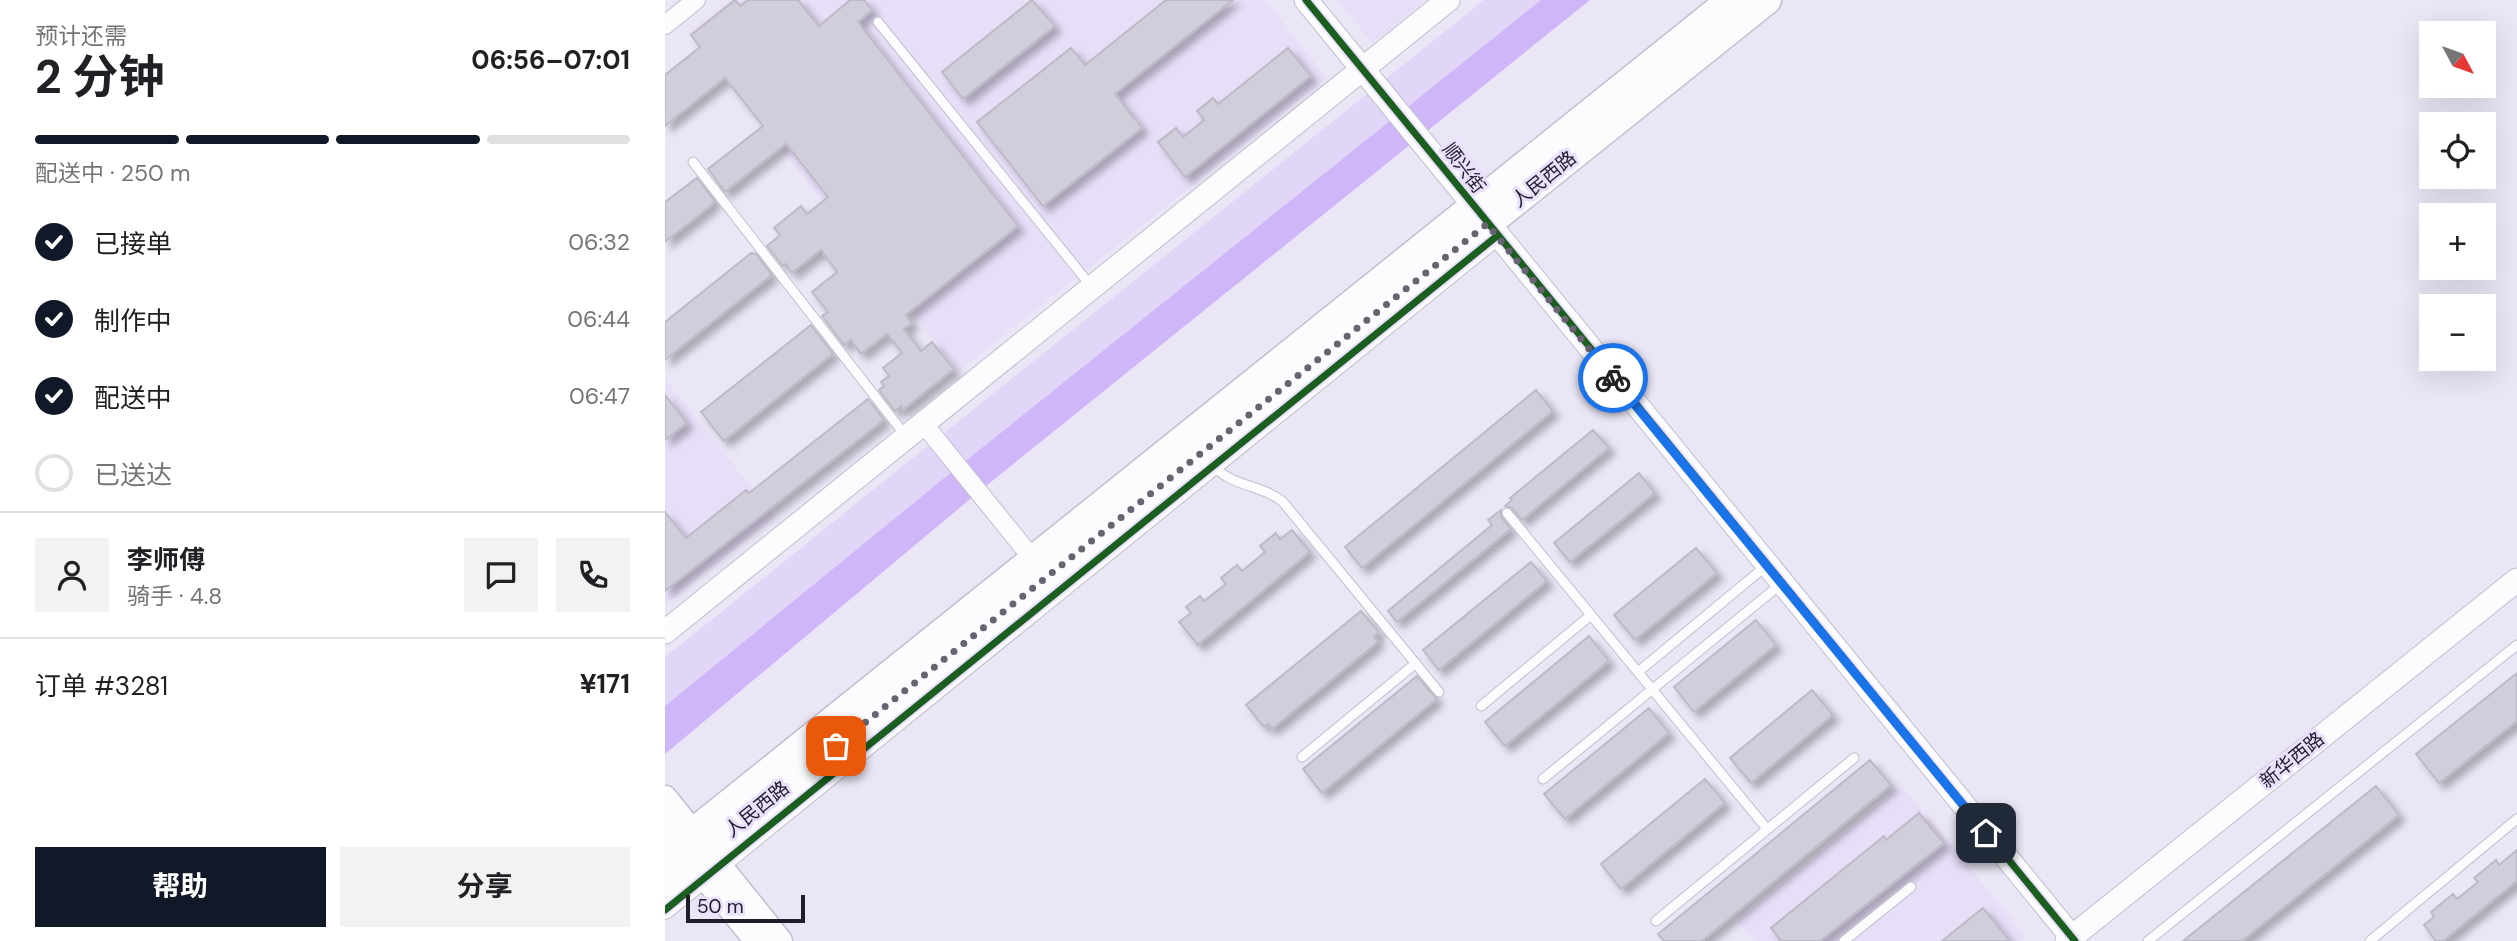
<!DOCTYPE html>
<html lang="zh">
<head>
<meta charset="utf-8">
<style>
	:root { --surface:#fff; --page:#f2f2f2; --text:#202124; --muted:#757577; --line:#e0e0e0; --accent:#111827 }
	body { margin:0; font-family:"DM Sans","Noto Sans SC",sans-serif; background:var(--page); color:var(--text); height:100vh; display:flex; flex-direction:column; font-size:26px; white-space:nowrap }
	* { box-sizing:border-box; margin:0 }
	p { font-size:23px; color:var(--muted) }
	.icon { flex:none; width:38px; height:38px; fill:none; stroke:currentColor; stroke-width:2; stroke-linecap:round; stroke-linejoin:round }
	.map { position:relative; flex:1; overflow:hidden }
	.panel { display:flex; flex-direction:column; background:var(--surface); width:665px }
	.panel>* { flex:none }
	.needle { width:46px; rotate:131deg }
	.tools { position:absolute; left:1754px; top:21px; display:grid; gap:14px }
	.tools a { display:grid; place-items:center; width:77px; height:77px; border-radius:0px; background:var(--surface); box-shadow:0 7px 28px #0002; font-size:35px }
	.scale { position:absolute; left:21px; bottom:18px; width:119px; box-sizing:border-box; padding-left:7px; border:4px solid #211c29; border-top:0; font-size:19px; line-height:24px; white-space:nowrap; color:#211c29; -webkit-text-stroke:5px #e9e0fc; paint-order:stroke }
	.pin { position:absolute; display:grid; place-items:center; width:60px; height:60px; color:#fff; margin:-30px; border-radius:14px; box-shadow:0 4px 10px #0006 }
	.courier { position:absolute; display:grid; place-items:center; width:70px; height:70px; margin:-35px; border:5px solid #1a73e8; border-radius:50%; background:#fff; color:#222; box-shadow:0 2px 9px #0007 }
	.headline em { font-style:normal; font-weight:700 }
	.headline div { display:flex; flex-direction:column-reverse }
	.headline { display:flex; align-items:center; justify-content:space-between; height:119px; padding:0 35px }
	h1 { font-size:46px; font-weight:700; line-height:52px }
	.bar { display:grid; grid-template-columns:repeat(4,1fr); gap:10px 7px; align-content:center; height:84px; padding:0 35px }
	.bar i { height:9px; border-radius:5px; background:var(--line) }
	.bar .selected { background:var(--accent) }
	.bar p { grid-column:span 4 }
	.line { display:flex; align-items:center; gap:18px; padding:0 35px; border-top:2px solid var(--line) }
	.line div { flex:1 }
	.round { display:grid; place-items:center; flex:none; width:74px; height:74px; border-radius:0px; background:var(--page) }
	ol { padding:0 35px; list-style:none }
	li { display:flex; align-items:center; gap:21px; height:77px }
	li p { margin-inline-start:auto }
	li .icon { padding:7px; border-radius:50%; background:var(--accent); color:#fff; stroke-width:4 }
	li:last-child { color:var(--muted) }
	li i { width:38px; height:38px; border:4px solid var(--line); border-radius:50% }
	.cta { display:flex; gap:14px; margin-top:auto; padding:14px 35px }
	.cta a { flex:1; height:80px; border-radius:0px; background:var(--accent); color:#fff; font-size:28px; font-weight:700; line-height:80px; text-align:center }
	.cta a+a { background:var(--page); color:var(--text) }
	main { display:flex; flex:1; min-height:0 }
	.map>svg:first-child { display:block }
</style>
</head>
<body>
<main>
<section class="panel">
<div class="headline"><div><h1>2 分钟</h1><p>预计还需</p></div><em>06:56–07:01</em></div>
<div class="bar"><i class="selected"></i><i class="selected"></i><i class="selected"></i><i></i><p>配送中 · 250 m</p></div>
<ol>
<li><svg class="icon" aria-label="check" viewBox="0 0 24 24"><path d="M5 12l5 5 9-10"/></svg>已接单<p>06:32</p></li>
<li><svg class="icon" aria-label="check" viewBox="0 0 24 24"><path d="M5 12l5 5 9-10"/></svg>制作中<p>06:44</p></li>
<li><svg class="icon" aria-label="check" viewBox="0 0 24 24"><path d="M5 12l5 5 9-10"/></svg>配送中<p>06:47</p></li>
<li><i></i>已送达</li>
</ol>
<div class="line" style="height:126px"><a class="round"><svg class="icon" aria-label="person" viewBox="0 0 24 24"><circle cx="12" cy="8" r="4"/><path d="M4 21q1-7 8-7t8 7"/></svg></a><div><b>李师傅</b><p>骑手 · 4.8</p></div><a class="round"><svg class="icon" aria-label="chat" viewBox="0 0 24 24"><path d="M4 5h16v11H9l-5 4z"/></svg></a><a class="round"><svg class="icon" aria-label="phone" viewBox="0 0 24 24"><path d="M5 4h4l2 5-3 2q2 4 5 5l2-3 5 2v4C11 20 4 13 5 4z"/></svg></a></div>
<div class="line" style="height:91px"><div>订单 #3281</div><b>¥171</b></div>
<div class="cta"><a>帮助</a><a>分享</a></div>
</section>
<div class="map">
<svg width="1852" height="941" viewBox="0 0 1852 941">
	<defs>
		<filter id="shadow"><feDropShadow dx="6" dy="6" stdDeviation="3.5" flood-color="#0004"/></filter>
	</defs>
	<rect width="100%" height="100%" fill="#ebe6f6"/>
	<path fill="#e7def8" d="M 65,0 L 600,0 L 662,78 L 294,371 L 23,33 Z
		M 672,0 L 761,0 L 707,43 Z
		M 0,379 L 110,517 L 0,605 Z
		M 1236,785 L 1361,936 L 1355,941 L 1089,941 L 1072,921 Z"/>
	<path fill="#e1d6f7" d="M 819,0 L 876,0 L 278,479 L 0,706 L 0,657 Z"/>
	<path fill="#ceb6f9" d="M 876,0 L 925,0 L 316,490 L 0,754 L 0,706 L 278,479 Z"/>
	<path fill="#d1cdda" stroke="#bdb9c7" stroke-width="2" filter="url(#shadow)" d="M 70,0 L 75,6 L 83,0 L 133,0 L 154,26 L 185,0 L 199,0 L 207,10 L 193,22 L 353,226 L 241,315 L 247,323 L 239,329 L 256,351 L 267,342 L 289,369 L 238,410 L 236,406 L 230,411 L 214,390 L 219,386 L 216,382 L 224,376 L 218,368 L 237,353 L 222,334 L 196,354 L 186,340 L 179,345 L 157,316 L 163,312 L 147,292 L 172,272 L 156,250 L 127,273 L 121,264 L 118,266 L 102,246 L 115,235 L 109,228 L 136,206 L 142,214 L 163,197 L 121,144 L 60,192 L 43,169 L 98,126 L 60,78 L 0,126 L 0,75 L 35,47 L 26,35 Z
		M 367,0 L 390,26 L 298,99 L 277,72 Z
		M 501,0 L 568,0 L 450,94 L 477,128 L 378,206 L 312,122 L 406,48 L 420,65 Z
		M 623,48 L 646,76 L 520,177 L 493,142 L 511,128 L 518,137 L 539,120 L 532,111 L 548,98 L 553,104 Z
		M 32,178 L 49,200 L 47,205 L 0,242 L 0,202 Z
		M 86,253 L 91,254 L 107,275 L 0,360 L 0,322 Z
		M 146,325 L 168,354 L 59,441 L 36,412 Z
		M 871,390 L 888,411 L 697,568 L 680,547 Z
		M 0,395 L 22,423 L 0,440 Z
		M 203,399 L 219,420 L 0,591 L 0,512 L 21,538 L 81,490 L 84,493 Z
		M 928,430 L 944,448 L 857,520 L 847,508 L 840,506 L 847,500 L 845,498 Z
		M 974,473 L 990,493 L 905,562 L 889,543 Z
		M 836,510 L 836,517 L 846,529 L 732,622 L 723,611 L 827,525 L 823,520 Z
		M 627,530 L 645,552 L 533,645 L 514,622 L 526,613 L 521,607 L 535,596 L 539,601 L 561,584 L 556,578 L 572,565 L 577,571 L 600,552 L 595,546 L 611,533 L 615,539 Z
		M 1031,548 L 1052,573 L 970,640 L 949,615 Z
		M 866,562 L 882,581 L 774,670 L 758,650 Z
		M 696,611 L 714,632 L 709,637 L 713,642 L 607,729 L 603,724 L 599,727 L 581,705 Z
		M 1091,620 L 1111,645 L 1029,712 L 1009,687 Z
		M 924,636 L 944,661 L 840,746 L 820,722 Z
		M 1852,673 L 1852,721 L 1774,783 L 1751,754 Z
		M 752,676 L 772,699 L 657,793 L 638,769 Z
		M 1147,690 L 1168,715 L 1086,783 L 1065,758 Z
		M 984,708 L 1004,733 L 900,819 L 879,794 Z
		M 1205,760 L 1226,785 L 1037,941 L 999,941 L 993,934 Z
		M 1040,779 L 1060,803 L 956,889 L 936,864 Z
		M 1711,786 L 1734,815 L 1577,941 L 1518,941 Z
		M 1254,813 L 1279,843 L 1155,941 L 1116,941 L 1106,928 L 1219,836 L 1221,840 Z
		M 1852,850 L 1852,881 L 1778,941 L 1771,941 L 1759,925 L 1769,917 L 1766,912 L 1788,894 L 1792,899 L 1813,882 L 1809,878 L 1831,860 L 1834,865 Z
		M 1318,908 L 1345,941 L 1277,941 Z"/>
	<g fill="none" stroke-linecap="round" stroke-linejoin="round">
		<defs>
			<path id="service" d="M 213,22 L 426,286
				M 28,162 L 240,435
				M 548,465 C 566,487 596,484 618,502 L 774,692
				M 842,513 L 1102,829
				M 973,672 L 1101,566
				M 816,706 L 926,615
				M 637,757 L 751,663
				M 878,779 L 1117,583
				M 991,921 L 1189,758
				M 1179,941 L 1246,887
				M 1483,941 L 1852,645
				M 1705,941 L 1852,819"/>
			<path id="minor" d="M 0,25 L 31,0
				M 258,423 L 367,558
				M 0,910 L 832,236"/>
			<path id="tertiary" d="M 641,0 L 1410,941
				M 0,632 L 783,0
				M 1402,941 L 1852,580"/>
			<path id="secondary" d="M 0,798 L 115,941
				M 0,828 L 92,941"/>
			<path id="primary" d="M 0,855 L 1066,0
				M 0,883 L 1102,0"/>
		</defs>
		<use href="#service" stroke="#c2becc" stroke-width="11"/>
		<use href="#minor" stroke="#c2becc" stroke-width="20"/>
		<use href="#tertiary" stroke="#c2becc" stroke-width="25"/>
		<use href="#secondary" stroke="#c2becc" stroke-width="27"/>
		<use href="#primary" stroke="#c2becc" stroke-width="31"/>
		<use href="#service" stroke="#fcfbfe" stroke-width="9"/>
		<use href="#minor" stroke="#fcfbfe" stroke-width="18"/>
		<use href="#tertiary" stroke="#fcfbfe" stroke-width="23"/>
		<use href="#secondary" stroke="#fcfbfe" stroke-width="24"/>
		<use href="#primary" stroke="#fcfbfe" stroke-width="28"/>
		<defs>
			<path id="cycleway" d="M 641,0 L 1410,941
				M 0,910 L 832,236"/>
		</defs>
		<use href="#cycleway" stroke="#e9e0fc" stroke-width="11"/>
		<use href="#cycleway" stroke="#1b5e20" stroke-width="7"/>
	</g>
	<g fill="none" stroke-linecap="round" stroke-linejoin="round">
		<path stroke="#686371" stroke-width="7" stroke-dasharray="0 12.6" d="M 171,746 L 822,224 L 948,378"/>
		<path stroke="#1a73e8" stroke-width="9" d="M 948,378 L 1321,833"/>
	</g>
	<g text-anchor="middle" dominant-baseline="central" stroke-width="6" stroke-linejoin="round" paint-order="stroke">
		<g font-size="19" fill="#211c29" stroke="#e9e0fc">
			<text transform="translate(799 168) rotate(53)">顺兴街</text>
			<text transform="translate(879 179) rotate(-39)">人民西路</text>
			<text transform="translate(1627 760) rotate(-39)">新华西路</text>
			<text transform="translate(92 809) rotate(-39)">人民西路</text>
		</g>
	</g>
</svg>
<div class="tools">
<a><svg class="needle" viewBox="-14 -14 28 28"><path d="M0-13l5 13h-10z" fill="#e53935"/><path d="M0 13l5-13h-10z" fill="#757577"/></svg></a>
<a><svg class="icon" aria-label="locate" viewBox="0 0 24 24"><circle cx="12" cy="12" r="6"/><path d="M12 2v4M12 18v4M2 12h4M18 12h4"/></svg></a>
<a>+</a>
<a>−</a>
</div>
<div class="scale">50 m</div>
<div class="pin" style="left:171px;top:746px;background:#ea580c"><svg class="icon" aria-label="bag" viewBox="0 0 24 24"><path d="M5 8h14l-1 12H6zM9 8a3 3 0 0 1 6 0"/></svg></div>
<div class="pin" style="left:1321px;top:833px;background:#1f2937"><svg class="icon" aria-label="home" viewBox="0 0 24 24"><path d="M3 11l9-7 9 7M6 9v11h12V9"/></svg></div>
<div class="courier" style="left:948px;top:378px"><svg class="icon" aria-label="bike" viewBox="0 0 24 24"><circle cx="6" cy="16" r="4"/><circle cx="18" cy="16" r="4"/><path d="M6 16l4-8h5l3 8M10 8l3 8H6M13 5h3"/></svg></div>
</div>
</main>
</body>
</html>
